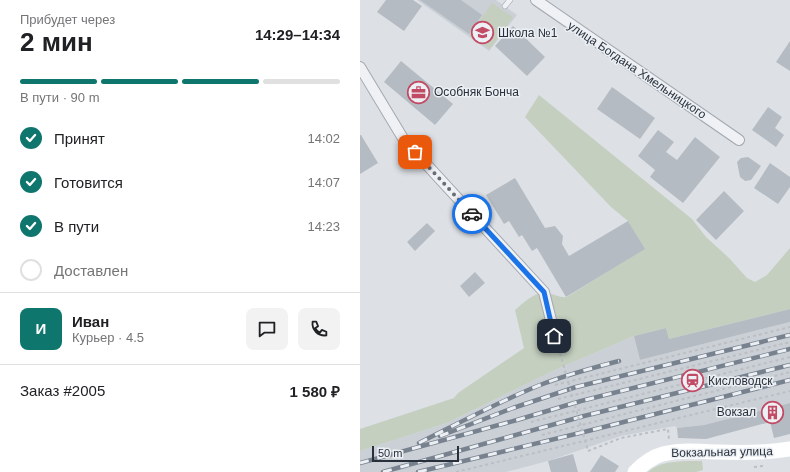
<!DOCTYPE html>
<html lang="ru">
<head>
<meta charset="utf-8">
<style>
	:root { --surface:#fff; --page:#f2f2f2; --text:#202124; --muted:#757577; --line:#e0e0e0; --accent:#0f766e }
	body { margin:0; font-family:Arial,sans-serif; background:var(--page); color:var(--text); height:100vh; display:flex; flex-direction:column; font-size:15px; white-space:nowrap }
	* { box-sizing:border-box; margin:0 }
	p { font-size:13px; color:var(--muted) }
	.icon { flex:none; width:22px; height:22px; fill:none; stroke:currentColor; stroke-width:2; stroke-linecap:round; stroke-linejoin:round }
	.map { position:relative; flex:1; overflow:hidden }
	.side { display:flex; flex-direction:column; background:var(--surface); width:360px }
	.side>* { flex:none }
	.scale { position:absolute; left:12px; bottom:10px; width:87px; box-sizing:border-box; padding-left:4px; border:2px solid #28303b; border-top:0; font-size:11px; line-height:14px; white-space:nowrap; color:#28303b; -webkit-text-stroke:3px #ecf0f4; paint-order:stroke }
	.pin { position:absolute; display:grid; place-items:center; width:34px; height:34px; color:#fff; margin:-17px; border-radius:8px; box-shadow:0 2px 6px #0006 }
	.courier { position:absolute; display:grid; place-items:center; width:40px; height:40px; margin:-20px; border:3px solid #1a73e8; border-radius:50%; background:#fff; color:#222; box-shadow:0 1px 5px #0007 }
	.headline em { font-style:normal; font-weight:800 }
	.headline div { display:flex; flex-direction:column-reverse }
	.headline { display:flex; align-items:center; justify-content:space-between; height:68px; padding:0 20px }
	h1 { font-size:26px; font-weight:800; line-height:30px }
	.bar { display:grid; grid-template-columns:repeat(4,1fr); gap:6px 4px; align-content:center; height:48px; padding:0 20px }
	.bar i { height:5px; border-radius:3px; background:var(--line) }
	.bar .current { background:var(--accent) }
	.bar p { grid-column:span 4 }
	.line { display:flex; align-items:center; gap:10px; padding:0 20px; border-top:1px solid var(--line) }
	.line div { flex:1 }
	.round { display:grid; place-items:center; flex:none; width:42px; height:42px; border-radius:8px; background:var(--page) }
	ol { padding:0 20px; list-style:none }
	li { display:flex; align-items:center; gap:12px; height:44px }
	li p { margin-inline-start:auto }
	li .icon { padding:4px; border-radius:50%; background:var(--accent); color:#fff; stroke-width:4 }
	li:last-child { color:var(--muted) }
	li i { width:22px; height:22px; border:2px solid var(--line); border-radius:50% }
	main { display:flex; flex:1; min-height:0 }
	.map>svg:first-child { display:block }
</style>
</head>
<body>
<main>
<section class="side">
<div class="headline"><div><h1>2 мин</h1><p>Прибудет через</p></div><em>14:29–14:34</em></div>
<div class="bar"><i class="current"></i><i class="current"></i><i class="current"></i><i></i><p>В пути · 90 m</p></div>
<ol>
<li><svg class="icon" aria-label="check" viewBox="0 0 24 24"><path d="M5 12l5 5 9-10"/></svg>Принят<p>14:02</p></li>
<li><svg class="icon" aria-label="check" viewBox="0 0 24 24"><path d="M5 12l5 5 9-10"/></svg>Готовится<p>14:07</p></li>
<li><svg class="icon" aria-label="check" viewBox="0 0 24 24"><path d="M5 12l5 5 9-10"/></svg>В пути<p>14:23</p></li>
<li><i></i>Доставлен</li>
</ol>
<div class="line" style="height:72px"><b class="round" style="background:var(--accent);color:#fff">И</b><div><b>Иван</b><p>Курьер · 4.5</p></div><a class="round"><svg class="icon" aria-label="chat" viewBox="0 0 24 24"><path d="M4 5h16v11H9l-5 4z"/></svg></a><a class="round"><svg class="icon" aria-label="phone" viewBox="0 0 24 24"><path d="M5 4h4l2 5-3 2q2 4 5 5l2-3 5 2v4C11 20 4 13 5 4z"/></svg></a></div>
<div class="line" style="height:52px"><div>Заказ #2005</div><b>1 580 ₽</b></div>
</section>
<div class="map">
<svg width="430" height="472" viewBox="0 0 430 472">
	<rect width="100%" height="100%" fill="#dde1e6"/>
	<path fill="#cbd0d7" d="M 57,0 L 136,0 L 157,15 L 129,51 Z
		M 430,322 L 430,403 L 344,425 L 317,428 L 315,426 L 261,436 L 188,461 L 146,472 L 0,472 L 0,451 L 87,423 L 195,370 L 274,336 L 280,360 Z"/>
	<path fill="#c4cfbf" d="M 132,3 L 153,17 L 130,49 L 109,35 Z
		M 179,95 L 332,219 L 346,237 L 369,258 L 387,278 L 395,282 L 407,275 L 430,248 L 430,309 L 309,339 L 306,328 L 274,336 L 195,370 L 87,423 L 0,451 L 0,429 L 94,398 L 98,393 L 164,348 L 155,310 C 163,303 174,292 185,293 C 192,293 199,298 207,297 L 284,249 L 268,221 L 251,207 L 165,117 Z
		M 324,461 L 342,461 L 343,470 L 336,472 L 288,472 C 298,463 311,462 324,461 Z"/>
	<path fill="#b5bbc2" d="M 26,0 L 53,0 L 62,6 L 44,31 L 17,12 Z
		M 60,0 L 101,0 L 122,15 L 109,34 Z
		M 153,26 L 185,57 L 167,76 L 135,46 Z
		M 430,41 L 430,71 L 416,62 Z
		M 41,61 L 93,104 L 75,125 L 24,82 Z
		M 252,87 L 295,118 L 280,139 L 237,109 Z
		M 408,107 L 422,117 L 415,128 L 424,135 L 416,147 L 392,130 Z
		M 298,130 L 314,142 L 306,152 L 317,160 L 335,137 L 360,157 L 323,203 L 290,177 L 295,170 L 278,156 Z
		M 0,135 L 1,135 L 18,163 L 0,174 Z
		M 388,157 L 401,166 L 391,180 L 385,181 L 380,177 L 377,162 L 381,158 Z
		M 410,163 L 430,177 L 430,187 L 418,204 L 394,188 Z
		M 155,178 L 185,228 L 195,226 L 203,236 L 202,244 L 209,256 L 268,221 L 285,249 L 206,297 L 177,248 L 172,251 L 162,235 L 159,237 L 149,221 L 144,224 L 126,195 Z
		M 364,191 L 384,211 L 356,240 L 336,220 Z
		M 67,223 L 75,231 L 55,251 L 47,242 Z
		M 115,272 L 125,283 L 109,297 L 100,286 Z
		M 430,309 L 430,322 L 280,360 L 274,336 L 306,328 L 309,339 Z
		M 430,403 L 430,434 L 414,438 L 410,422 L 346,439 L 318,438 L 317,428 L 344,425 Z
		M 213,454 L 218,472 L 191,472 L 188,461 Z
		M 241,455 L 259,466 L 255,472 L 230,472 Z"/>
	<g fill="none" stroke-linecap="round" stroke-linejoin="round">
		<defs>
			<path id="service" d="M 145,6 L 150,0"/>
			<path id="minor" d="M 176,0 L 379,140
				M 0,67 L 44,140 L 184,292 L 195,336"/>
		</defs>
		<use href="#service" stroke="#a3a8af" stroke-width="6"/>
		<use href="#minor" stroke="#a3a8af" stroke-width="12"/>
		<path stroke="#bbbfc4" stroke-width="2" stroke-dasharray="3 3" stroke-linecap="butt" d="M 195,385 L 430,327
			M 198,399 L 430,342
			M 171,422 L 430,357
			M 182,435 L 430,372
			M 228,451 L 261,438 L 308,429 L 309,440
			M 394,467 L 403,466
			M 96,472 L 430,391"/>
		<use href="#service" stroke="#eff1f4" stroke-width="5"/>
		<use href="#minor" stroke="#eff1f4" stroke-width="10"/>
		<path stroke="#fff" stroke-width="15" d="M 275,472 C 283,464 292,457 303,454 C 321,449 341,452 359,452 C 383,453 406,453 430,449"/>
		<defs>
			<path id="rail" d="M 80,436 L 153,408 L 216,387 L 430,335
				M 59,443 C 99,423 138,402 180,385 C 206,375 232,368 259,361
				M 0,463 L 157,420 L 221,401 L 430,349
				M 23,472 L 224,416 L 430,365
				M 58,472 L 228,431 L 430,380"/>
		</defs>
		<use href="#rail" stroke="#78828e" stroke-width="4.5"/>
		<use href="#rail" stroke="#ecf0f4" stroke-width="3" stroke-dasharray="9" stroke-linecap="butt"/>
		<path stroke="#bbbfc4" stroke-width="2" stroke-dasharray="3 3" stroke-linecap="butt" d="M 195,336 L 228,451"/>
	</g>
	<g fill="none" stroke-linecap="round" stroke-linejoin="round">
		<path stroke="#676e77" stroke-width="4" stroke-dasharray="0 7.2" d="M 55,152 L 112,214"/>
		<path stroke="#1a73e8" stroke-width="5" d="M 112,214 L 184,292 L 194,336"/>
	</g>
	<defs>
		<symbol id="school-ring" viewBox="-11 -11 22 22"><circle r="9.5" fill="#ecf0f4" stroke="#c24a64" stroke-width="1.5"/><path d="M0-5L7-2L0 1L-7-2ZM-4 1L0 2.5L4 1V4Q0 6-4 4Z" fill="#c24a64"/></symbol>
		<symbol id="office-ring" viewBox="-11 -11 22 22"><circle r="9.5" fill="#ecf0f4" stroke="#c24a64" stroke-width="1.5"/><path d="M-6-3h4V-5.5h4V-3h4V5H-6ZM-1-4.5V-3h2v-1.5ZM-6 0V1H6V0Z" fill="#c24a64"/></symbol>
		<symbol id="station-ring" viewBox="-11 -11 22 22"><circle r="9.5" fill="#ecf0f4" stroke="#c24a64" stroke-width="1.5"/><path d="M-3-6H3Q5-6 5-4V2Q5 4 3 4L4.5 6H3L1.5 4h-3L-3 6H-4.5L-3 4Q-5 4-5 2V-4Q-5-6-3-6ZM-3.5-4v3h7v-3ZM-3.5 1v1.5H-2V1ZM2 1v1.5H3.5V1Z" fill="#c24a64"/></symbol>
		<symbol id="building-ring" viewBox="-11 -11 22 22"><circle r="9.5" fill="#ecf0f4" stroke="#c24a64" stroke-width="1.5"/><path d="M-4-6H4V6H1V3H-1V6H-4ZM-2.5-4.3h1.7v1.8h-1.7ZM.8-4.3h1.7v1.8H.8ZM-2.5-1h1.7V.8h-1.7ZM.8-1h1.7V.8H.8Z" fill="#c24a64"/></symbol>
	</defs>
	<g fill-rule="evenodd">
		<use href="#school-ring" x="110" y="20" width="25" height="25"/>
		<use href="#office-ring" x="46" y="80" width="25" height="25"/>
		<use href="#station-ring" x="320" y="368" width="25" height="25"/>
		<use href="#building-ring" x="400" y="400" width="25" height="25"/>
	</g>
	<g text-anchor="middle" dominant-baseline="central" stroke-width="3" stroke-linejoin="round" paint-order="stroke">
		<g font-size="12" fill="#28303b" stroke="#ecf0f4" text-anchor="start">
			<text x="138" y="33">Школа №1</text>
			<text x="74" y="92">Особняк Бонча</text>
			<text x="348" y="381">Кисловодск</text>
			<text x="396" y="412" text-anchor="end">Вокзал</text>
		</g>
		<g font-size="12" fill="#28303b" stroke="#ecf0f4">
			<text transform="translate(277 70) rotate(34)">улица Богдана Хмельницкого</text>
			<text transform="translate(362 452) rotate(-1)">Вокзальная улица</text>
		</g>
	</g>
</svg>
<div class="scale">50 m</div>
<div class="pin" style="left:55px;top:152px;background:#ea580c"><svg class="icon" aria-label="bag" viewBox="0 0 24 24"><path d="M5 8h14l-1 12H6zM9 8a3 3 0 0 1 6 0"/></svg></div>
<div class="pin" style="left:194px;top:336px;background:#1f2937"><svg class="icon" aria-label="home" viewBox="0 0 24 24"><path d="M3 11l9-7 9 7M6 9v11h12V9"/></svg></div>
<div class="courier" style="left:112px;top:214px"><svg class="icon" aria-label="car" viewBox="0 0 24 24"><path d="M5 17H2v-5l4-1 3-4h7l3 4 3 1v5h-3M9 17h6M6 11h13"/><circle cx="7" cy="17" r="2"/><circle cx="17" cy="17" r="2"/></svg></div>
</div>
</main>
</body>
</html>
